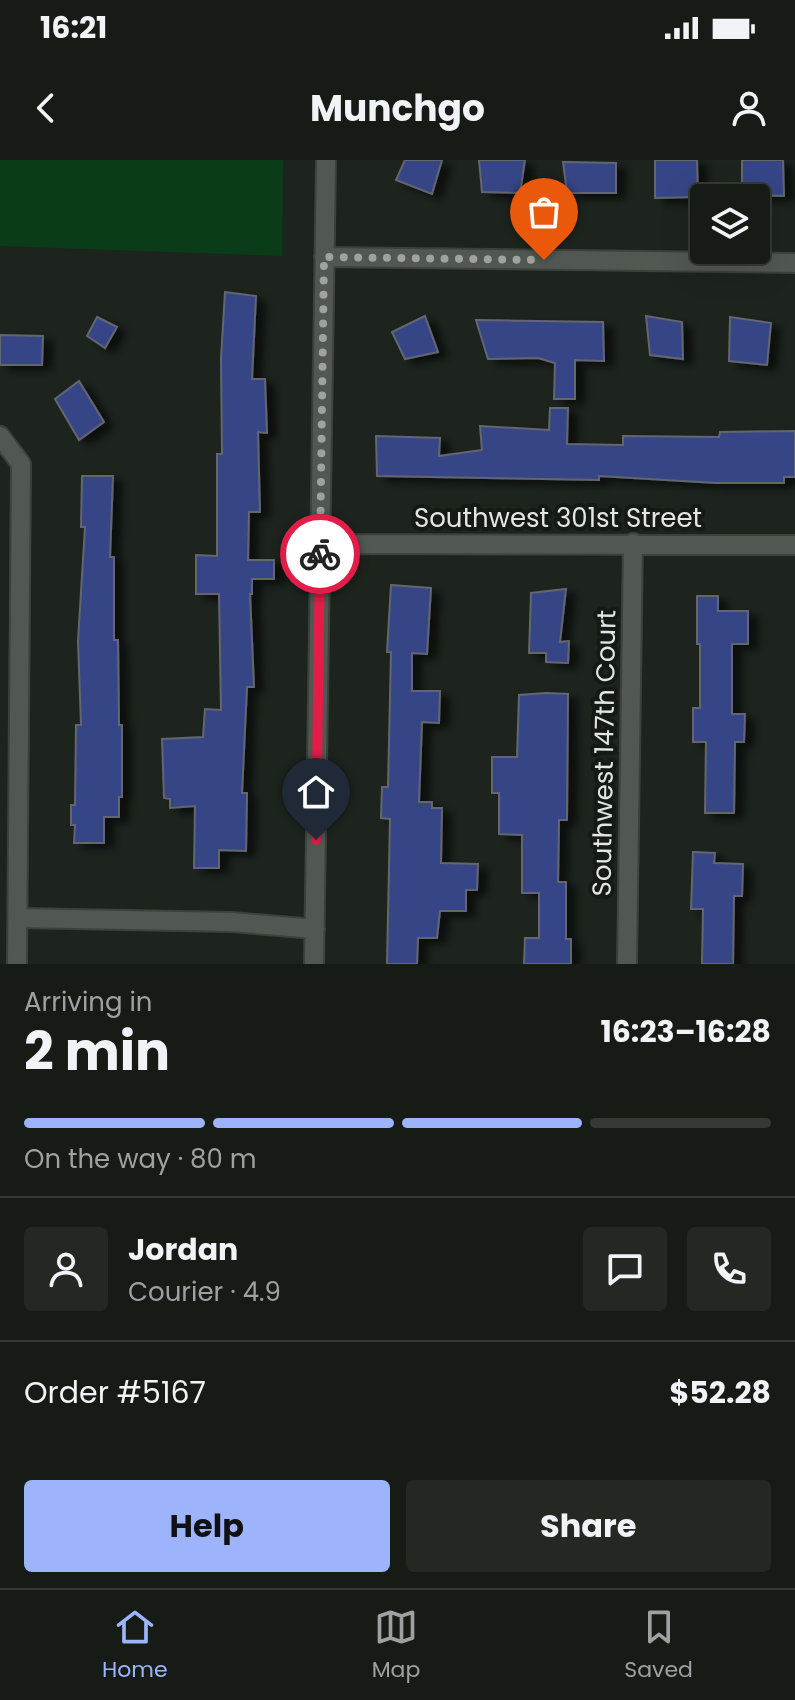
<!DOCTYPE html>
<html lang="en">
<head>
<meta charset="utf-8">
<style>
	:root { --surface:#161b16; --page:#232823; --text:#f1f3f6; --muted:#9ea1a1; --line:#353935; --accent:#9db4fd }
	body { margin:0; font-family:Poppins,sans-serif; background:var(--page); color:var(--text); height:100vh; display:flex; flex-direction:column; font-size:30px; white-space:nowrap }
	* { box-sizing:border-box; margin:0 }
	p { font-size:26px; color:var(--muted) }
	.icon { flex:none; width:44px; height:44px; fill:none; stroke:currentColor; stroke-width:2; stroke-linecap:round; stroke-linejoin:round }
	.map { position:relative; height:804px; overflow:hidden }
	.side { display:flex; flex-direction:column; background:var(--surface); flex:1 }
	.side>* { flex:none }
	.tools { position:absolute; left:690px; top:24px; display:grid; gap:16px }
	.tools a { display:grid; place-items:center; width:80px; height:80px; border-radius:8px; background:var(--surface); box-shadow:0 8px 32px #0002,0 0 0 2px var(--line); font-size:40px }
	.pin { position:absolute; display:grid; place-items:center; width:68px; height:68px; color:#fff; margin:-82px -34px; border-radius:50% 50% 50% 0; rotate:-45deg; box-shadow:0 0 8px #0007 }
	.pin .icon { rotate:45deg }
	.courier { position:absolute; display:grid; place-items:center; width:80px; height:80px; margin:-40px; border:6px solid #e11d48; border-radius:50%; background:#fff; color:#222; box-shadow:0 2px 10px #0007 }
	.overview em { font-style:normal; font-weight:700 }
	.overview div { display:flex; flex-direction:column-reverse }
	.overview { display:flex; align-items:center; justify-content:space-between; height:136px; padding:0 24px }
	h1 { font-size:52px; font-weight:700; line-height:60px }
	.bar { display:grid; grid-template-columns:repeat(4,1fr); gap:12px 8px; align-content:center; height:96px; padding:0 24px }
	.bar i { height:10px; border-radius:6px; background:var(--line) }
	.bar .active { background:var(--accent) }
	.bar p { grid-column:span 4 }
	.line { display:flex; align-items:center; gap:20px; padding:0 24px; border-top:2px solid var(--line) }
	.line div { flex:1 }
	.round { display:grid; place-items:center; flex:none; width:84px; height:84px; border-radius:8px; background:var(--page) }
	.button { display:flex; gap:16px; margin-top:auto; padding:16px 24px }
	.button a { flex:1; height:92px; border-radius:8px; background:var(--accent); color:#111; font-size:32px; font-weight:700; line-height:92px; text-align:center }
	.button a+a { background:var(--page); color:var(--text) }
	.status { display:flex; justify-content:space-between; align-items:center; height:56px; padding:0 40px; background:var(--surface); direction:ltr }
	.status svg { height:22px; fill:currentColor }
	header { display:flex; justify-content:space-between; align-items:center; height:104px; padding:0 24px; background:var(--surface); font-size:36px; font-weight:700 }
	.dock { display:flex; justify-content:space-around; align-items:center; height:112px; border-top:2px solid var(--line); background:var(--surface); font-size:22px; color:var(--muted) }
	.dock a { display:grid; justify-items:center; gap:4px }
	.dock .active { color:var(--accent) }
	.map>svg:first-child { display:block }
</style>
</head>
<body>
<div class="status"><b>16:21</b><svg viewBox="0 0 49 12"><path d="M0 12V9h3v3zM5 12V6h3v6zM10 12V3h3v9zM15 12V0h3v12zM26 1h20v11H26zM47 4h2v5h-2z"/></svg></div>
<header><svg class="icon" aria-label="back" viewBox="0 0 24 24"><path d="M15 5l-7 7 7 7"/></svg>Munchgo<svg class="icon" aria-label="person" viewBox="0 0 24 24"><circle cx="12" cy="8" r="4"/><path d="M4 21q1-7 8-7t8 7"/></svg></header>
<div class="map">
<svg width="795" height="804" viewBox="0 0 795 804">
	<defs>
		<filter id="shadow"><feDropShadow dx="9" dy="5" stdDeviation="4" flood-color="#0009"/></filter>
	</defs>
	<rect width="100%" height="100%" fill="#1d241e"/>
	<path fill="#0b3c1a" d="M 0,0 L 283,0 L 282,96 L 0,86 Z"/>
	<path fill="#354586" stroke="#63666f" stroke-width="2" filter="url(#shadow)" d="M 405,0 L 442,0 L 432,34 L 396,20 Z
		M 479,0 L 525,0 L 520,33 L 482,32 Z
		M 655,0 L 697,0 L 698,37 L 655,38 Z
		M 742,0 L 783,0 L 784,36 L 742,35 Z
		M 563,2 L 616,3 L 616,33 L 567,33 Z
		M 225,132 L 256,136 L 252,219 L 265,219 L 267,273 L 258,272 L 260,352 L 249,352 L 248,400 L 274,400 L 274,419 L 252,419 L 252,434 L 250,434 L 254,527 L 247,527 L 242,633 L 247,633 L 246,691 L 219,690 L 219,708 L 194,708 L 195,646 L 170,648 L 170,639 L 164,638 L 162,579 L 203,577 L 205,549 L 221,550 L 219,434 L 196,434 L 196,395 L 217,396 L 217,294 L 222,294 L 221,198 Z
		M 425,156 L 438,192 L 405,199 L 392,172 Z
		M 646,156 L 682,162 L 683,199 L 650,195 Z
		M 97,157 L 117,167 L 105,188 L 87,176 Z
		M 730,157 L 771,163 L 767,205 L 729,201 Z
		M 476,160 L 603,162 L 604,201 L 575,200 L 575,239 L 554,239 L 555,203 L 538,198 L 488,199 Z
		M 0,175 L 43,176 L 42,205 L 0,205 Z
		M 79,221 L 104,262 L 79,280 L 55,239 Z
		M 550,248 L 568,248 L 567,284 L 623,285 L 623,276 L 719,277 L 720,272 L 795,271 L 795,317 L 784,317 L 784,323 L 716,323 L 599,316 L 599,320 L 377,316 L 376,276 L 440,278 L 439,296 L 482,290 L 480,266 L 549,270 Z
		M 82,316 L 113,316 L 110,397 L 114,397 L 114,480 L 118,480 L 119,565 L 122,565 L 122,637 L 119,637 L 119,657 L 104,657 L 104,683 L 74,683 L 75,665 L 71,665 L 71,645 L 75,645 L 76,565 L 81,565 L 78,481 L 85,367 L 81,367 Z
		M 391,425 L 431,428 L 427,494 L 412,493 L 412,531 L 440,531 L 439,563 L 422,562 L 419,642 L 432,642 L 432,648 L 442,648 L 441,703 L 478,704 L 477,730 L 466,730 L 466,751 L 440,751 L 437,778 L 418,778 L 417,804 L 387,804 L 390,659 L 381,658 L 382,627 L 388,627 L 391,492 L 387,492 Z
		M 566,429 L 560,482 L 569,481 L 568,503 L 546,502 L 546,493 L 529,493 L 531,433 Z
		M 697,436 L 718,436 L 718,451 L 748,451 L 748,484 L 732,484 L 732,554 L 745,554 L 744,582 L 735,582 L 734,653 L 705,653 L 706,582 L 693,582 L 693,548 L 700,548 L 700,484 L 697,484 Z
		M 546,533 L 568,534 L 567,660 L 559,660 L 558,722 L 566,722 L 566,779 L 571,779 L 571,804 L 524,804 L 525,778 L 539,778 L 539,733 L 522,733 L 522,675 L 499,674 L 499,633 L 492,633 L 492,597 L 517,597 L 519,535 Z
		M 693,692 L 715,693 L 714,703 L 743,704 L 742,736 L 734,736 L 733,804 L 702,804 L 703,749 L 691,749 Z"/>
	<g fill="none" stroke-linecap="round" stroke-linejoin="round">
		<defs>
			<path id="minor" d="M 324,97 L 795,103
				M 0,276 L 21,304 L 17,804
				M 320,384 L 795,385
				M 19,758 L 232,762 L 315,769
				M 314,804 L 326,0
				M 627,804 L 633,383"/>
		</defs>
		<use href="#minor" stroke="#3c413d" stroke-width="22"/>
		<use href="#minor" stroke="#515852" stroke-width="18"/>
	</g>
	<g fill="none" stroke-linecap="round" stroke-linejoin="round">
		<path stroke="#9ea39e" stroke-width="8" stroke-dasharray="0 14.4" d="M 320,394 L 324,97 L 544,100"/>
		<path stroke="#e11d48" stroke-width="10" d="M 316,680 L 320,394"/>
	</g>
	<g text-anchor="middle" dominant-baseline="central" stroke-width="8" stroke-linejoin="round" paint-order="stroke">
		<g font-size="26" fill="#e3e7e3" stroke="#141a15">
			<text x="558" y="358">Southwest 301st Street</text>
			<text transform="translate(604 593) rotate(-89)">Southwest 147th Court</text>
		</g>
	</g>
</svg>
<div class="tools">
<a><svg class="icon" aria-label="layers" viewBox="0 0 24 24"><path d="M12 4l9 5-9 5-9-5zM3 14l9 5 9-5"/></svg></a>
</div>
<div class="pin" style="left:544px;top:100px;background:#ea580c"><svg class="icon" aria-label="bag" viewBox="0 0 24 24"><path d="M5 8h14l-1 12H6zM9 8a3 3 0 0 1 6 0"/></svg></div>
<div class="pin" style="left:316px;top:680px;background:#1f2937"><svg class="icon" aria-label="home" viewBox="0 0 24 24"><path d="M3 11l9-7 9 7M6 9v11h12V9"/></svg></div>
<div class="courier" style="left:320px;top:394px"><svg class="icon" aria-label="bike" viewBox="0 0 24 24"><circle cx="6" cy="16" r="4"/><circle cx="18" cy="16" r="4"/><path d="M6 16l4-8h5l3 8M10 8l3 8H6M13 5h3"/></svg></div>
</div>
<section class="side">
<div class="overview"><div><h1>2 min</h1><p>Arriving in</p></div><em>16:23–16:28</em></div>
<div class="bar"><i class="active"></i><i class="active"></i><i class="active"></i><i></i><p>On the way · 80 m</p></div>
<div class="line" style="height:144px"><a class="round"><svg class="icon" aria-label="person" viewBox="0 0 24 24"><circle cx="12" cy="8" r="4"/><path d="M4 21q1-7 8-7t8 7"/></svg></a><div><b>Jordan</b><p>Courier · 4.9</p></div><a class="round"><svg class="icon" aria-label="chat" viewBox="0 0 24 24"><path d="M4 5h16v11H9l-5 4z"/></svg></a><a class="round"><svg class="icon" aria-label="phone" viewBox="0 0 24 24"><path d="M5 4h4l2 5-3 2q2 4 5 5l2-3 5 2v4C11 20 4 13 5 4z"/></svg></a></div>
<div class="line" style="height:104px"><div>Order #5167</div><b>$52.28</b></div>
<div class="button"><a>Help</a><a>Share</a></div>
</section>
<nav class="dock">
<a class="active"><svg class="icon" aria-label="home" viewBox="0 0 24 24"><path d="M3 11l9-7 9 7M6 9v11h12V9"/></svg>Home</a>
<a><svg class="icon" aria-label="map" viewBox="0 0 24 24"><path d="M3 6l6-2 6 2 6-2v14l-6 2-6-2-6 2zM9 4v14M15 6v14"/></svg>Map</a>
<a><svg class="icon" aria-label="saved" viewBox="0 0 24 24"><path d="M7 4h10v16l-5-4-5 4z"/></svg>Saved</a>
</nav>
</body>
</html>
